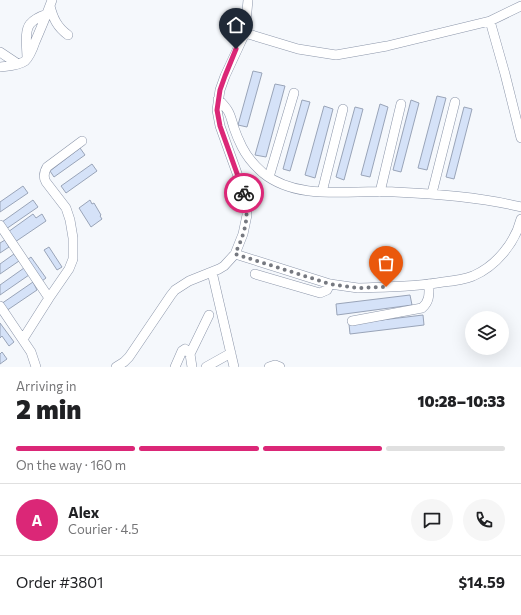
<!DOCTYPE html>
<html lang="en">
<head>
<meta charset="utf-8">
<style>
	:root { --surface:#fff; --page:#f6f6f6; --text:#202124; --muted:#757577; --line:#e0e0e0; --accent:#db2777 }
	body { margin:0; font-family:Commissioner,sans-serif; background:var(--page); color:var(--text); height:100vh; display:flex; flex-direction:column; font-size:15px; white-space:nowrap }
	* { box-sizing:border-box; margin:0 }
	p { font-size:13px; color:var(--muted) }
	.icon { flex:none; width:22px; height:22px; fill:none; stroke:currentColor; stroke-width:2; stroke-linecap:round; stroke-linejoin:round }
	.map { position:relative; height:367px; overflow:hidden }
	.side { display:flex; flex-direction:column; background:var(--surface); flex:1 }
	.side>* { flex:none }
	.fabs { position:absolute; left:465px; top:311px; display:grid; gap:8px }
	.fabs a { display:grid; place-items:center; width:44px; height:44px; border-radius:50%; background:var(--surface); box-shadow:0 4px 16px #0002; font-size:20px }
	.pin { position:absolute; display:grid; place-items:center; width:34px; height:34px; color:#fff; margin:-41px -17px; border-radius:50% 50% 50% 0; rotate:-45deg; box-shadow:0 0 4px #0007 }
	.pin .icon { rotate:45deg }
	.courier { position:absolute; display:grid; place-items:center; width:40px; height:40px; margin:-20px; border:3px solid #db2777; border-radius:50%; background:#fff; color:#222; box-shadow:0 1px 5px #0007 }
	.head em { font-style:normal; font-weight:800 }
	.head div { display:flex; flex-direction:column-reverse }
	.head { display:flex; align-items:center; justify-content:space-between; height:68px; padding:0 16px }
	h1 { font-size:26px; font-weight:800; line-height:30px }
	.bar { display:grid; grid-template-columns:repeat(4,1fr); gap:6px 4px; align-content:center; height:48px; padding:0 16px }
	.bar i { height:5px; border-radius:3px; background:var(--line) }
	.bar .selected { background:var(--accent) }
	.bar p { grid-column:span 4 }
	.line { display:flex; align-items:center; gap:10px; padding:0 16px; border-top:1px solid var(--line) }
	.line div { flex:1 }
	.round { display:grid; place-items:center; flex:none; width:42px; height:42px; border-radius:21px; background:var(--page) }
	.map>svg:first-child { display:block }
</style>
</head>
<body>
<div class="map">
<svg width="521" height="367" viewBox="0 0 521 367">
	<rect width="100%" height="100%" fill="#f5f8fc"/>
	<path fill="#d5e2f8" stroke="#99a4b8" d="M 253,71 L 262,73 L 247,127 L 238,125 Z
		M 275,84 L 285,86 L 266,157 L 255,155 Z
		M 437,96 L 446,98 L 427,170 L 418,168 Z
		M 302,100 L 310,102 L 290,171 L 283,169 Z
		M 411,100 L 419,103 L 401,172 L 393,170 Z
		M 380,104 L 388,107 L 370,177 L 361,175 Z
		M 324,106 L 333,109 L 315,178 L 305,175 Z
		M 355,107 L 363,109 L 344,180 L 336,177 Z
		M 464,107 L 472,109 L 454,179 L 446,177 Z
		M 80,148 L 85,155 L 54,177 L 50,171 Z
		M 92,164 L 97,171 L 66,193 L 61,186 Z
		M 23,186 L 28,193 L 0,212 L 0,202 Z
		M 33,200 L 38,207 L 6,229 L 2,222 Z
		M 90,200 L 92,204 L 94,203 L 101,215 L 100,216 L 102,219 L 91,227 L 79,208 Z
		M 33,214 L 36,218 L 42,214 L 46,221 L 15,242 L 8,232 Z
		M 5,240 L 9,247 L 0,253 L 0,243 Z
		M 49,247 L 62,267 L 57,270 L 44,250 Z
		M 14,254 L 19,261 L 0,274 L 0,264 Z
		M 31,257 L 46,278 L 42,281 L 27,260 Z
		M 24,268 L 29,275 L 0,295 L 0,285 Z
		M 33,282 L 37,290 L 6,311 L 1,304 Z
		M 410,295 L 412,305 L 337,315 L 336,304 Z
		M 423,315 L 424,325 L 350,334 L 349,324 Z
		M 0,323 L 14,342 L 9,346 L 2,336 L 0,338 Z
		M 2,352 L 7,359 L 0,364 L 0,354 Z"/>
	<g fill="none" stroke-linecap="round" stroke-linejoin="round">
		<defs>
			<path id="minor" d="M 50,6 C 53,18 57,27 68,35
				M 490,21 L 505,74 L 521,138
				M 245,33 L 298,49 L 336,55 L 387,46 L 490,21 L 521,6
				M 0,52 L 18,64
				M 27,58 C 27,49 24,31 30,24 C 34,19 41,16 47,14
				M 0,67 C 8,66 18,66 25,61 C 30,56 33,48 35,42 C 41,28 47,14 52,0
				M 218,99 C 222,103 225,106 228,111 C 231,116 232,122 234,128 C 236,134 239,141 242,147 C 247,157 255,166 263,173 C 299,202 352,189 395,192 C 437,194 480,197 521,207
				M 269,177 L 294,93
				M 322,192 L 343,109
				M 380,192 L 401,104
				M 432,193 L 455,102
				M 0,225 L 49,298
				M 235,254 L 330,284 L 358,288 C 386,287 415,287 443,282 C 453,281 463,280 473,276 C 496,266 515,243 521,219
				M 212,272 L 234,367
				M 255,274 L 320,293 L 327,290 L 330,284
				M 0,306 L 31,352 L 36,367
				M 352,321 L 422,308 C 430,301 429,294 429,284
				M 23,339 L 49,298 L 69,269 L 73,259 L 73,238 L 70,220 L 66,208 L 46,182 C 43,177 44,172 47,167 L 82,141
				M 190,354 L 209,315
				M 116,367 L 124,362 L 129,357 L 171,295 L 175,290 L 189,281 L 219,269 L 224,266 L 235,254 L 243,234 L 247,215 L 246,201 L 243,190 L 220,126 L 217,110 L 220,90 L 225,76 L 245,33 L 248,0
				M 175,367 L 182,351 L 185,349 L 190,354 L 192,367
				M 206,367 L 231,353
				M 269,367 L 275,365 L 280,367"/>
		</defs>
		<use href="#minor" stroke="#8c96aa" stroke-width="10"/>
		<use href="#minor" stroke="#fff" stroke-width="9"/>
	</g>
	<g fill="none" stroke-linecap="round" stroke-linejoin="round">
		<path stroke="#767980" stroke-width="4" stroke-dasharray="0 7.2" d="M 244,193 C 250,216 245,233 235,254 L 330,284 L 358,288 L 386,287"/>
		<path stroke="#db2777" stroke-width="5" d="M 236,49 L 225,76 L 220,90 L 217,110 L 220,126 L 244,193"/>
	</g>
</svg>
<div class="fabs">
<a><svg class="icon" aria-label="layers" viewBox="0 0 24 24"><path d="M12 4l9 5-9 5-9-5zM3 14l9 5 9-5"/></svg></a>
</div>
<div class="pin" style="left:386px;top:287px;background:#ea580c"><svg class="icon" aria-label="bag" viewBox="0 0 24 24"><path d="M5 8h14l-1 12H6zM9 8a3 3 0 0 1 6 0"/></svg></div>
<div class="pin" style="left:236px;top:49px;background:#1f2937"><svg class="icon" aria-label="home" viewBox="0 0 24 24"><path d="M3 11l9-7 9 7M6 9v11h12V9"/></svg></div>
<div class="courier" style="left:244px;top:193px"><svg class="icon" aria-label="bike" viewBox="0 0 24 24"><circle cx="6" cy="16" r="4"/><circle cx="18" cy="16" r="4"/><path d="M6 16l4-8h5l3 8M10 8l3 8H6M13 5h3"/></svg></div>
</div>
<section class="side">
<div class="head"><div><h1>2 min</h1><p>Arriving in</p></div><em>10:28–10:33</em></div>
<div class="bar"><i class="selected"></i><i class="selected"></i><i class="selected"></i><i></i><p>On the way · 160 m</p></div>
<div class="line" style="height:72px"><b class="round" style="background:var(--accent);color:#fff">A</b><div><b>Alex</b><p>Courier · 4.5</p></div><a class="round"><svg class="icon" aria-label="chat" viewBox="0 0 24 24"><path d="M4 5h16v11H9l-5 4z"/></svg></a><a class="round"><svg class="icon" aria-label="phone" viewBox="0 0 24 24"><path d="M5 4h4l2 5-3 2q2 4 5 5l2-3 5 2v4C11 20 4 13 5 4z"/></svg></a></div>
<div class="line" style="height:52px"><div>Order #3801</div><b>$14.59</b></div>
</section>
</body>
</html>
